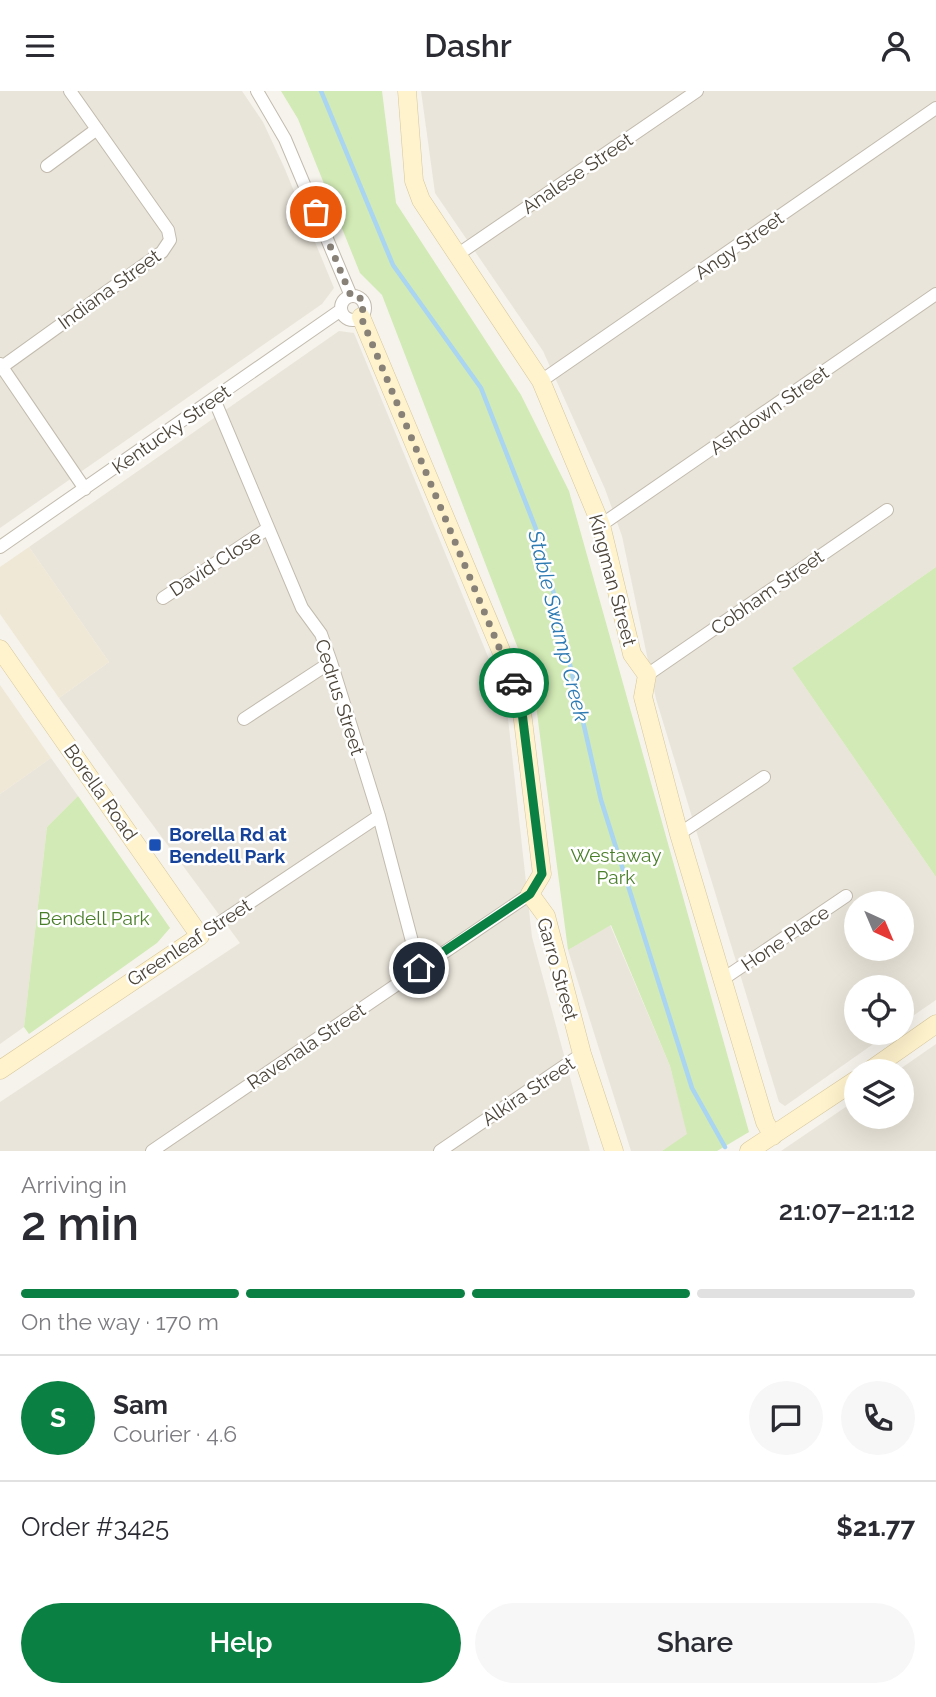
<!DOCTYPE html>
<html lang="en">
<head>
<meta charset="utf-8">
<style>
	:root { --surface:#fff; --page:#f7f7f7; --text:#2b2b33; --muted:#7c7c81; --line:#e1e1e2; --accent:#0b8043 }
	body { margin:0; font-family:Raleway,sans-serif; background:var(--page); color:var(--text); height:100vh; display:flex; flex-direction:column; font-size:26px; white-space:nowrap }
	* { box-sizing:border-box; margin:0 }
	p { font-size:23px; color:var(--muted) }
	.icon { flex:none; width:38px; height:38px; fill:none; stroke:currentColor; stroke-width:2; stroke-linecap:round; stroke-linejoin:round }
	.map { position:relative; height:1060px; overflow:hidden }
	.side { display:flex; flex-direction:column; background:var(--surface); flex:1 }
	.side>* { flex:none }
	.needle { width:46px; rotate:136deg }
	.tools { position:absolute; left:844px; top:800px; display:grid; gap:14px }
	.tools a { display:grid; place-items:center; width:70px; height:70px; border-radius:50%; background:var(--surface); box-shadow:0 7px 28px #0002; font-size:35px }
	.pin { position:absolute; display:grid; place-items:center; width:60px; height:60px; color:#fff; margin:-30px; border:4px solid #fff; border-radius:50%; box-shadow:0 2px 7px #0007 }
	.courier { position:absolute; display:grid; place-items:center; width:70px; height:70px; margin:-35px; border:5px solid #0b8043; border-radius:50%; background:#fff; color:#222; box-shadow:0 2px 9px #0007 }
	.summary em { font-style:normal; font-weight:600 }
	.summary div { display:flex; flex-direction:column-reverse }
	.summary { display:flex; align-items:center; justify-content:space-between; height:119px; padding:0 21px }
	h1 { font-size:46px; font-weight:600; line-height:52px }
	.bar { display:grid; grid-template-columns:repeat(4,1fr); gap:10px 7px; align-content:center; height:84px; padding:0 21px }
	.bar i { height:9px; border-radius:5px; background:var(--line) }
	.bar .current { background:var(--accent) }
	.bar p { grid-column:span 4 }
	.line { display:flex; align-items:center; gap:18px; padding:0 21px; border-top:2px solid var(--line) }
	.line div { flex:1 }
	.round { display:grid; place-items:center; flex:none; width:74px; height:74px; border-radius:37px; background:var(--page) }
	.primary-button { display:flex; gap:14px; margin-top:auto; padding:14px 21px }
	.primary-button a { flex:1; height:80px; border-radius:42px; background:var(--accent); color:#fff; font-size:28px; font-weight:600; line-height:80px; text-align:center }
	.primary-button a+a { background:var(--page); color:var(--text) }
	header { display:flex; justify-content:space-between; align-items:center; height:91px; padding:0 21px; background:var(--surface); font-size:32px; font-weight:600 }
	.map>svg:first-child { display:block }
</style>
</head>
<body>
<header><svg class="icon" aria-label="menu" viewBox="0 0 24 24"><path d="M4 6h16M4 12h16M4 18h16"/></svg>Dashr<svg class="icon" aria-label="person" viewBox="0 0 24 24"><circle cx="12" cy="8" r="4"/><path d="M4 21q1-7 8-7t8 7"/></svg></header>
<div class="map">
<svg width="936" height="1060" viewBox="0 0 936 1060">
	<rect width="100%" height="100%" fill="#f6f3ec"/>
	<path fill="#eae5da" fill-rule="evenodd" d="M 0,0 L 242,0 L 263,31 L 284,76 L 334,197 L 322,213 L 0,437 Z
		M 421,0 L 936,0 L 936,476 L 792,577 L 936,786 L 936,909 L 901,933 L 901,896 L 856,896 L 856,942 L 889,942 L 785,1015 L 779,1011 L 656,608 L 622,445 L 605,398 L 543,260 L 435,102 ZM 856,812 L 901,812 L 901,858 L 856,858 Z
		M 339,240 L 354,242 L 506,609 L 532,846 L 590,1060 L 0,1060 L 0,1011 L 240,852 L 59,607 L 109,571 L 29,456 Z
		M 51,667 L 78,705 L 47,736 L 24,936 L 0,953 L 0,703 Z
		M 610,834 L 670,975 L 688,1044 L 662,1060 L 631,1060 L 568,859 Z
		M 936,953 L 936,1060 L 781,1060 L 856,1009 L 856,1026 L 901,1026 L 901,980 L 897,980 Z"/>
	<path fill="#efe8d6" d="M 29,456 L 109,571 L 59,607 L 0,523 L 0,476 Z
		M 0,594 L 51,667 L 0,703 Z"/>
	<path fill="#d2eab5" d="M 281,0 L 382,0 L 396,112 L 521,304 L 569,400 L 749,1041 L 717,1060 L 662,1060 L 687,1043 L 670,975 L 611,834 L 568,859 L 534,599 L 382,204 L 360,182 L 298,28 Z
		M 936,476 L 936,786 L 792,577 Z
		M 78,705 L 170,837 L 157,852 L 29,943 L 24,936 L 47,736 Z"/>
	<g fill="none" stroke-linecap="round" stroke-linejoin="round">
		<path stroke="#a9d4f2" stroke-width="4.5" d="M 321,0 L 393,174 L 481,297 L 543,456 L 601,709 L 692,997 L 725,1056"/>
		<defs>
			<path id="street" d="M 257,0 L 285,48 L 351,205
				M 47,75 L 97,38
				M 457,164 L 697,0
				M341 217a12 12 0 1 1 24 0a12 12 0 1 1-24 0Z
				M 0,273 L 85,398
				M 2,276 L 162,161 L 170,149 L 168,139 L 70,0
				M 541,290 L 936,17
				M 214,308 L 302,517 L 321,543 L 331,571 L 379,725 L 419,877
				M 601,434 L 936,203
				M 0,456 L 341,219
				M 163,507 L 267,438
				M 647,584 L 887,419
				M 244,628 L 331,571
				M 679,743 L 764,686
				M 200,845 L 379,725
				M 723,888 L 846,805
				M 152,1060 L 530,803
				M 440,1060 L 582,963"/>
			<path id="secondary" d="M 407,0 L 414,90 L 421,109 L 541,290 L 601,434 L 632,563 L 647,584 L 643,606 L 679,743 L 765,1031 L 773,1045
				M 361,226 L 520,605 L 542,783 L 530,803 L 546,825 L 582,963 L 614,1060
				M 0,558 L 200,845 L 0,979
				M 869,980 L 936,933
				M 749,1060 L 856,989"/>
		</defs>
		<use href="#street" stroke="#c2bbae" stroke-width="14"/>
		<use href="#secondary" stroke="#d6c79b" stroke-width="19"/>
		<use href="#street" stroke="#fff" stroke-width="12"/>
		<use href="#secondary" stroke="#fff3cd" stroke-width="18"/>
	</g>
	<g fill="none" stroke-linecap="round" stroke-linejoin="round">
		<path stroke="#878178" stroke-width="7" stroke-dasharray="0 12.6" d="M 316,121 L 351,205 L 359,206 L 364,212 L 361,226 L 514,592"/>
		<path stroke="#0b8043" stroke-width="9" d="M 419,877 L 530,803 L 542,783 L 520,605 L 514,592"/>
	</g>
	<rect fill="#1a4fb4" stroke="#fff" stroke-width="2.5" x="148" y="747" width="14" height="14" rx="3.5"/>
	<g text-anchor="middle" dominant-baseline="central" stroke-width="5" stroke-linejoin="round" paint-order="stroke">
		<g font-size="19" fill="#4b4439" stroke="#fff">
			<text transform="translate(577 82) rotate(-34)">Analese Street</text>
			<text transform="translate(739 154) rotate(-35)">Angy Street</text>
			<text transform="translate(109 198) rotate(-36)">Indiana Street</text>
			<text transform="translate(769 319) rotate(-35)">Ashdown Street</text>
			<text transform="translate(171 338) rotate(-35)">Kentucky Street</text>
			<text transform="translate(215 472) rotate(-33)">David Close</text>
			<text transform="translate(613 489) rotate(75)">Kingman Street</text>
			<text transform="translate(767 501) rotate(-35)">Cobham Street</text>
			<text transform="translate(340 606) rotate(72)">Cedrus Street</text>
			<text transform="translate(101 701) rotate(55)">Borella Road</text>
			<text transform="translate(785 847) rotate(-34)">Hone Place</text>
			<text transform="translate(189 851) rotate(-33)">Greenleaf Street</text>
			<text transform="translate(558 878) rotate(74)">Garro Street</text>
			<text transform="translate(306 955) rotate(-34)">Ravenala Street</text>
			<text transform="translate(528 1000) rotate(-34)">Alkira Street</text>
		</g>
		<g font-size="19" font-weight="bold" fill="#164399" stroke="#fff" text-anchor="start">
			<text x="169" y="743">Borella Rd at<tspan x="169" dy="22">Bendell Park</tspan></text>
		</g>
		<g font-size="19" fill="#4a7f2a" stroke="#fff">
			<text x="616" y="764">Westaway<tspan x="616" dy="22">Park</tspan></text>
			<text x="94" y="827">Bendell Park</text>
		</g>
		<g font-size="21" font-style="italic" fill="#2e7ab2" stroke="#fff">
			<text transform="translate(559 535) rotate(76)">Stable Swamp Creek</text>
		</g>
	</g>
</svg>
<div class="tools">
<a><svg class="needle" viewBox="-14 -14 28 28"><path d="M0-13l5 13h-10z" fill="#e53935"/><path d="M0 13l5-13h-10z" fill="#7c7c81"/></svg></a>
<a><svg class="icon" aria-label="locate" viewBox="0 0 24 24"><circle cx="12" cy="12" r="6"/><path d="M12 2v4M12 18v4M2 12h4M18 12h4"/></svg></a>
<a><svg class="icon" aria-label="layers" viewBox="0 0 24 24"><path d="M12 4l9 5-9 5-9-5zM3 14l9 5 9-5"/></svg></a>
</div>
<div class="pin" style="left:316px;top:121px;background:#ea580c"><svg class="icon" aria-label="bag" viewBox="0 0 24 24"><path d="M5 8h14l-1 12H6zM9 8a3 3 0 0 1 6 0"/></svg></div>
<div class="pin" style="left:419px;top:877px;background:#1f2937"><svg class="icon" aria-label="home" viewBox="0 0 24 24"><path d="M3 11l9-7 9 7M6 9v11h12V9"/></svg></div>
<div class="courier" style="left:514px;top:592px"><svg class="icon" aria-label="car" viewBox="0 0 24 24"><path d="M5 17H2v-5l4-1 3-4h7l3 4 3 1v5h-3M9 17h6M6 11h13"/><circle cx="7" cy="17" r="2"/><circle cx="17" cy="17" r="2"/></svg></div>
</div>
<section class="side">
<div class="summary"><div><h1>2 min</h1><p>Arriving in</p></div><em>21:07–21:12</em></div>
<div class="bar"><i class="current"></i><i class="current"></i><i class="current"></i><i></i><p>On the way · 170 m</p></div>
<div class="line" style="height:126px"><b class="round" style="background:var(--accent);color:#fff">S</b><div><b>Sam</b><p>Courier · 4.6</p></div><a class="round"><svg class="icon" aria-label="chat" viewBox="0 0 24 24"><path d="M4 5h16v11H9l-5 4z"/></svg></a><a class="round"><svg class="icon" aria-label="phone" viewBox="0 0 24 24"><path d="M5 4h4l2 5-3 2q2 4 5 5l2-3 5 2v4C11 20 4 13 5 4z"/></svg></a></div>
<div class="line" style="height:91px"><div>Order #3425</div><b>$21.77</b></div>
<div class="primary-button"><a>Help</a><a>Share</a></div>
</section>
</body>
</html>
